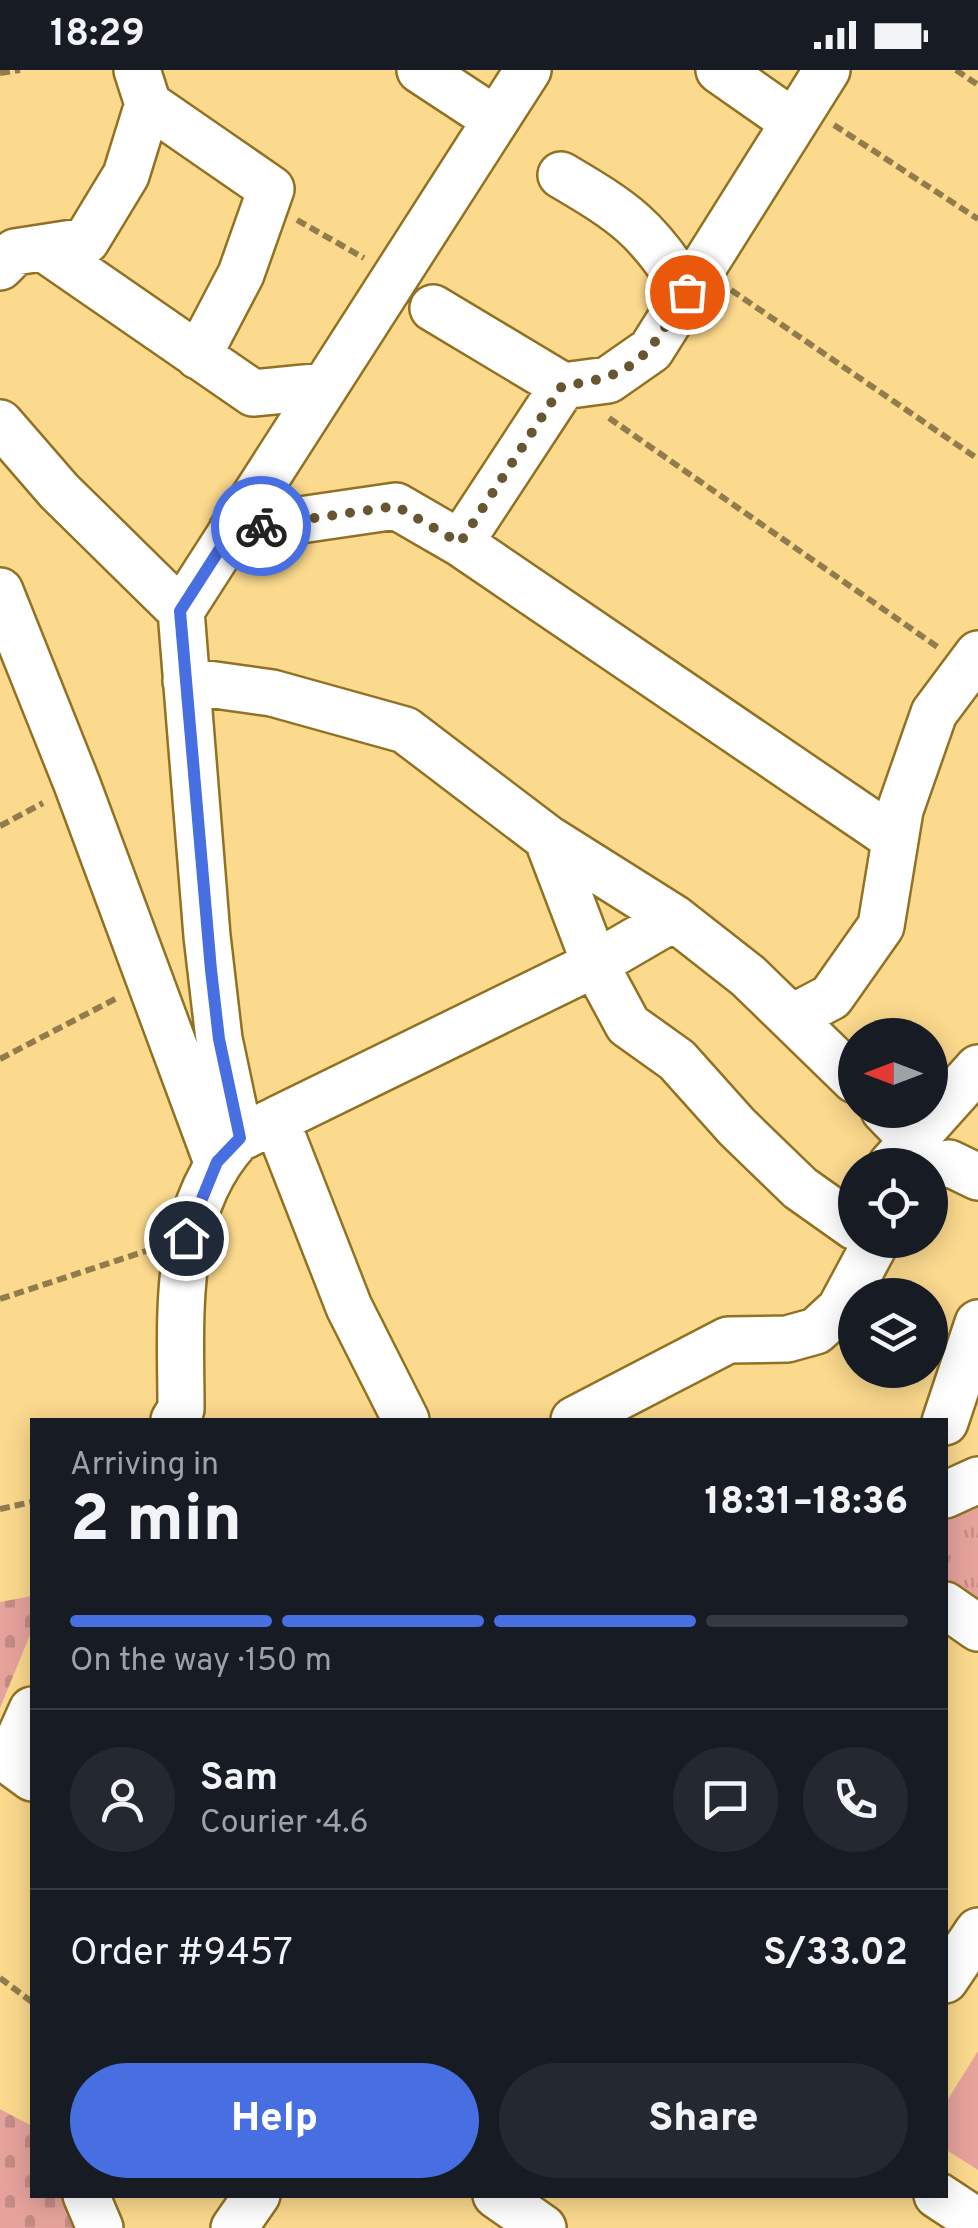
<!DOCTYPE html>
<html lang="en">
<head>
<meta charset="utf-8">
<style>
	:root { --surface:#171b24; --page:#242831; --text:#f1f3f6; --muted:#9ea1a6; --line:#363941; --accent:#476fe2 }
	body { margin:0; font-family:Overpass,sans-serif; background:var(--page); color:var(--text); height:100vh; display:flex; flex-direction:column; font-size:38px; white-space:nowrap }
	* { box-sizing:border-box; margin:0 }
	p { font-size:32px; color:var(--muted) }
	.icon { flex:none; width:55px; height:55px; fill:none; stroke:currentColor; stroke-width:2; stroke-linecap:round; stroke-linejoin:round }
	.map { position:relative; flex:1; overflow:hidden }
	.sheet { position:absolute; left:30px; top:1348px; width:918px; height:780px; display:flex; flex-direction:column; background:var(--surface); border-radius:0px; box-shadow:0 5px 25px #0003 }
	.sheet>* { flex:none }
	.needle { width:65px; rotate:270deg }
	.buttons { position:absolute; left:838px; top:948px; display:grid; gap:20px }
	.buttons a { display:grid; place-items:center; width:110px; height:110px; border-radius:50%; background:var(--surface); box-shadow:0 5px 25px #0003; font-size:50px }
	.pin { position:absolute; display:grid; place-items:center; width:85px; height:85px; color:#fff; margin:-42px; border:5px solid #fff; border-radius:50%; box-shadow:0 2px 10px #0007 }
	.courier { position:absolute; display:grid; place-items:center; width:100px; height:100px; margin:-50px; border:8px solid #476fe2; border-radius:50%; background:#fff; color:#222; box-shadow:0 2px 12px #0007 }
	.summary em { font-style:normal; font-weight:800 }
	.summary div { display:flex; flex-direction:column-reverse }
	.summary { display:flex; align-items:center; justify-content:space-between; height:170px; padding:0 40px }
	h1 { font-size:65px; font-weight:800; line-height:75px }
	.bar { display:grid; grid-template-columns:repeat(4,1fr); gap:15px 10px; align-content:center; height:120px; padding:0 40px }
	.bar i { height:12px; border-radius:8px; background:var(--line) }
	.bar .current { background:var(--accent) }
	.bar p { grid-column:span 4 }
	.line { display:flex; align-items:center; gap:25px; padding:0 40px; border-top:2px solid var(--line) }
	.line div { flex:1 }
	.round { display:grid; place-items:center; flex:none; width:105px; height:105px; border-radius:52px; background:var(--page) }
	.cta { display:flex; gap:20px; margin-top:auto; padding:20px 40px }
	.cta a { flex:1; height:115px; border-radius:60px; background:var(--accent); color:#fff; font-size:40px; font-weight:800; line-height:115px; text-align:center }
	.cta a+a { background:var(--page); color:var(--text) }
	.status { display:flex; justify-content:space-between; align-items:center; height:70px; padding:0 50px; background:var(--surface); direction:ltr }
	.status svg { height:28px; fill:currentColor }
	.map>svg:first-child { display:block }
</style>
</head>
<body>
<div class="status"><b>18:29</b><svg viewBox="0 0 49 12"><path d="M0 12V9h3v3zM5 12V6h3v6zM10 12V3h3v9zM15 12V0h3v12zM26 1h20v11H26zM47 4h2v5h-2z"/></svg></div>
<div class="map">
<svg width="978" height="2158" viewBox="0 0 978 2158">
	<defs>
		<pattern id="grass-tufts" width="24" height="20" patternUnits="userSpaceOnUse" patternTransform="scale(2.5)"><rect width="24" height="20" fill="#e6a39c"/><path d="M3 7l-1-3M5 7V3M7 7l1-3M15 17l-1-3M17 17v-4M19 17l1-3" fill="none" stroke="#c58b85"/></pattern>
		<pattern id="cemetery-stones" width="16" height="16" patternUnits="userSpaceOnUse" patternTransform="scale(2.5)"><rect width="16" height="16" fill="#e6a39c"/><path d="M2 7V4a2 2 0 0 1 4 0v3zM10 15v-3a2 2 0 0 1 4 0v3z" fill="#c58b85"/></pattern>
	</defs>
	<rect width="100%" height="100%" fill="#fbd98d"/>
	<path fill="url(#grass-tufts)" d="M 978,1434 L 978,1543 L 945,1521 L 945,1449 Z"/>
	<path fill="url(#cemetery-stones)" d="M 32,1526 L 32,1560 L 0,1638 L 0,1532 Z
		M 0,2039 L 32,2056 L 32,2125 L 75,2125 L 90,2158 L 0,2158 Z"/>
	<path fill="#e6a39c" d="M 978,1981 L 978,2100 L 945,2079 L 945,2034 Z"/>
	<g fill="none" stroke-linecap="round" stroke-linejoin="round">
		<defs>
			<path id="minor" d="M 420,0 L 496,50
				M 719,0 L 793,52
				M 148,34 L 271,119 L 241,204 L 198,286
				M 561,105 C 624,142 648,158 687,222
				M 46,180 L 253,323 L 325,316
				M 0,197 L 15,182 L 86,171 L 126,105 L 148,34 L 137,0
				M 433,238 L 563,316 L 608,310 L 651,280 L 827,0
				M 0,353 L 59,421 L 181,541
				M 232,460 L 396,436 L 460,473 L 895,769
				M 460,473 L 563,316
				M 0,521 L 77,714 L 217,1092
				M 186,611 L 272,623 L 405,660 L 547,768 L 674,848 L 748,906 L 855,1010
				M 547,768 L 595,894 L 628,955 L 677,990 L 737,1057 L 800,1118 L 855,1157
				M 793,947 L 831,927 L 881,856 L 900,740 L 934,643 L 978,584
				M 884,1040 L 914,1071
				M 276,1050 L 595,894 L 674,848
				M 891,1095 L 978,998
				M 930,1098 L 949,1093 L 978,1107
				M 174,1350 L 181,1339 C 181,1247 171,1141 238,1069
				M 406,1350 L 349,1237 L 276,1050 L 240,1068 L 219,969 L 207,866 L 181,541 L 528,0
				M 574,1350 L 728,1270 L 787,1269 L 816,1261 L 840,1239 L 877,1170
				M 945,1352 L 978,1253
				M 945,1425 L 978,1410
				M 945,1535 L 978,1558
				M 32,1640 L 9,1691 L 32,1708
				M 945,1910 L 978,1861
				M 86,2125 L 100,2158
				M 496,2125 L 543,2158
				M 937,2125 L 978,2152
				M 234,2158 L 257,2125"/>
		</defs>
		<use href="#minor" stroke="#917223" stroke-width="50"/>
		<path stroke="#927b4c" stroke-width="6" stroke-dasharray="10 5" stroke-linecap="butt" d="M 956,0 L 978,15
			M 0,3 L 20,0
			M 834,55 L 978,149
			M 297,150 L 364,188
			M 731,220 L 978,389
			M 609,348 L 939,578
			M 0,756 L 43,733
			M 0,989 L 119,927
			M 0,1229 L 152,1179
			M 0,1439 L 32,1432
			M 0,1908 L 32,1932"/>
		<use href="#minor" stroke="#fff" stroke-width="45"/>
	</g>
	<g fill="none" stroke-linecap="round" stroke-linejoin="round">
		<path stroke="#675631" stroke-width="10" stroke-dasharray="0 18" d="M 261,456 L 396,436 L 460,473 L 562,316 C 640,306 648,285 687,222"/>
		<path stroke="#476fe2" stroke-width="12" d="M 186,1168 L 217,1092 L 240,1068 L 219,969 L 211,900 L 180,541 L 232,460 L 261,456"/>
	</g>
</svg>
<div class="buttons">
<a><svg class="needle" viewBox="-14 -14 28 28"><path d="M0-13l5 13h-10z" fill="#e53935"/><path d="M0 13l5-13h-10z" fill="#9ea1a6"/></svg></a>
<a><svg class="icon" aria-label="locate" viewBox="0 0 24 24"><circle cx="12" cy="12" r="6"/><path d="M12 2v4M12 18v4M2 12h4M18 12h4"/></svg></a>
<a><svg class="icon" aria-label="layers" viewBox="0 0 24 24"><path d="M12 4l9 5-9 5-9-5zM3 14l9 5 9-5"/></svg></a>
</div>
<div class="pin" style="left:687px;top:222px;background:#ea580c"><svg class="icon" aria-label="bag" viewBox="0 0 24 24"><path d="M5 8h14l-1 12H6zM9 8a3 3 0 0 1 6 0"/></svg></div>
<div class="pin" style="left:186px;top:1168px;background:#1f2937"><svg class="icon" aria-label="home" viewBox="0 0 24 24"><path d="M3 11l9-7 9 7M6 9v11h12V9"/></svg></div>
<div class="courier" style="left:261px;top:456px"><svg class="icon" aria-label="bike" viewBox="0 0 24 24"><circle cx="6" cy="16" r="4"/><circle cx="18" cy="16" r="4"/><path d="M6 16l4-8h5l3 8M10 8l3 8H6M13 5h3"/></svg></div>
<section class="sheet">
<div class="summary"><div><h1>2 min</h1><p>Arriving in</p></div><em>18:31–18:36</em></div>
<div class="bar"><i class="current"></i><i class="current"></i><i class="current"></i><i></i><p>On the way · 150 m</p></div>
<div class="line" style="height:180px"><a class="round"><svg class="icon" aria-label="person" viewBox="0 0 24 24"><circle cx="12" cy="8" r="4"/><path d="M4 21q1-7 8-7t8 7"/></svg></a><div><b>Sam</b><p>Courier · 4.6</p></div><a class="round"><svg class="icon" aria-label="chat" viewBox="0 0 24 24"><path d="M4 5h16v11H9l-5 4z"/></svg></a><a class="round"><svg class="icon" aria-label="phone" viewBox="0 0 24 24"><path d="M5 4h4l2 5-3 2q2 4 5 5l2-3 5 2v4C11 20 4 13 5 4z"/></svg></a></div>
<div class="line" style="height:130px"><div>Order #9457</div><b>S/33.02</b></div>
<div class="cta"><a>Help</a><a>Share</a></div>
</section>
</div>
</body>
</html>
